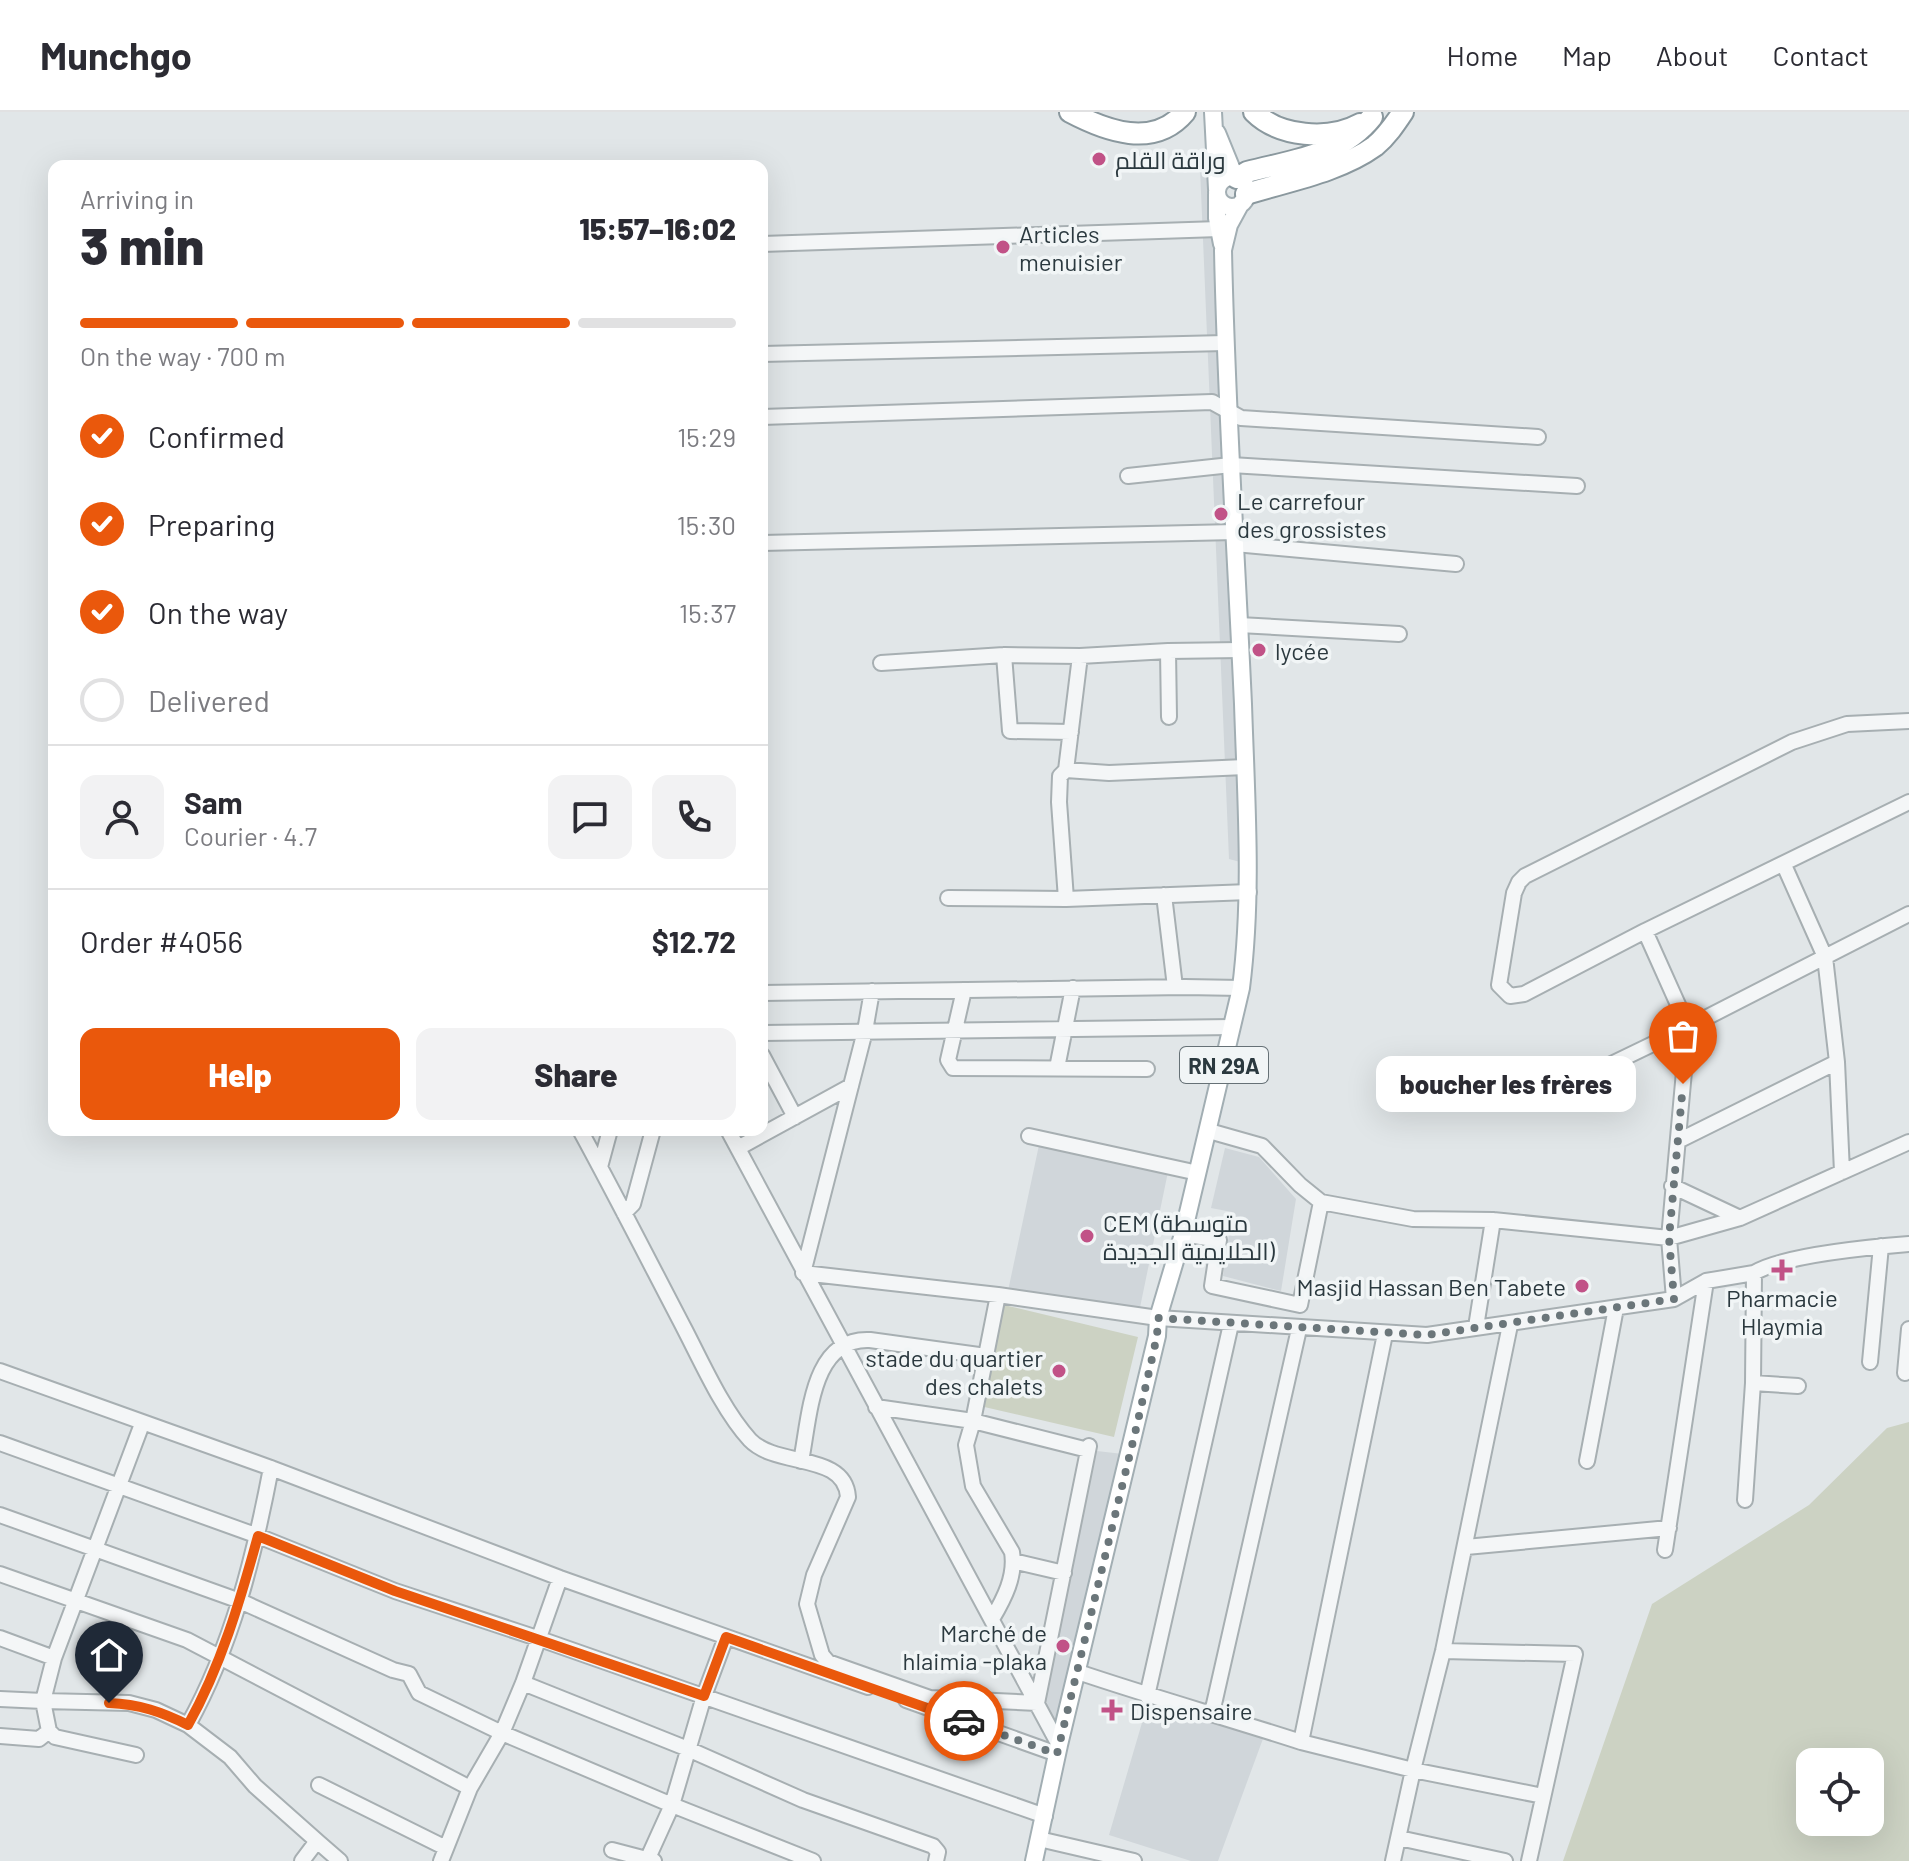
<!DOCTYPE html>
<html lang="en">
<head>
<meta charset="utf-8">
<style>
	:root { --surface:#fff; --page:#f2f2f3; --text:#2b2b33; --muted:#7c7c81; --line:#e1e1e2; --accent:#ea580c }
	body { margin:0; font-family:Barlow,Cairo,sans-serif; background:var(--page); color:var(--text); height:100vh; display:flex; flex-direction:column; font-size:30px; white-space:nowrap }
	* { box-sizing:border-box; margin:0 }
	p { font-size:26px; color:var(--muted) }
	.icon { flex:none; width:44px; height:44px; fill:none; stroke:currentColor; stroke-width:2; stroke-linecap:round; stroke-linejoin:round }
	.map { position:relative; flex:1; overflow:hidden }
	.details { position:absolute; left:48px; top:48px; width:720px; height:976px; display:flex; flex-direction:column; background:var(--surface); border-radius:16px; box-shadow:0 8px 32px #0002 }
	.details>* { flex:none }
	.fabs { position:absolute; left:1796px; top:1636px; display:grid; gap:16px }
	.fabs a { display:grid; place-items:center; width:88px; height:88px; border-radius:16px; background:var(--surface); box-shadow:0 8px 32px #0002; font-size:40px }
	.pin { position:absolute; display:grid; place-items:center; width:68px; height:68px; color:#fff; margin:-82px -34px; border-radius:50% 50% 50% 0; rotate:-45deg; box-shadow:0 0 8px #0007 }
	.pin .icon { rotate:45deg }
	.courier { position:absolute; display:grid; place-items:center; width:80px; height:80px; margin:-40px; border:6px solid #ea580c; border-radius:50%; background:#fff; color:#222; box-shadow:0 2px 10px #0007 }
	.bubble { position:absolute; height:56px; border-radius:16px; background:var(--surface); box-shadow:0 8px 32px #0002; font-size:26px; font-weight:800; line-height:56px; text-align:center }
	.head em { font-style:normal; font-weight:800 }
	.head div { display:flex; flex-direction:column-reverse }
	.head { display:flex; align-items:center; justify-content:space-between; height:136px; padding:0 32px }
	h1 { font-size:52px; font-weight:800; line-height:60px }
	.bar { display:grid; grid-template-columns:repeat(4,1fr); gap:12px 8px; align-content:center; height:96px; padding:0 32px }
	.bar i { height:10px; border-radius:6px; background:var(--line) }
	.bar .active { background:var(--accent) }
	.bar p { grid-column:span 4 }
	.line { display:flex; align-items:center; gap:20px; padding:0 32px; border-top:2px solid var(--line) }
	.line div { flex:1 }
	.round { display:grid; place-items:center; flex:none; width:84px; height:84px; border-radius:16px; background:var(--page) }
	ol { padding:0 32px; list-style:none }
	li { display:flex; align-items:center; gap:24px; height:88px }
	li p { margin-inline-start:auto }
	li .icon { padding:8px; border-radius:50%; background:var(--accent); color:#fff; stroke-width:4 }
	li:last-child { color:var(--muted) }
	li i { width:44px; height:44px; border:4px solid var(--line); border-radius:50% }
	.action { display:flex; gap:16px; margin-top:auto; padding:16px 32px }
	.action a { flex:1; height:92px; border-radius:16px; background:var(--accent); color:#fff; font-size:32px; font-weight:800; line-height:92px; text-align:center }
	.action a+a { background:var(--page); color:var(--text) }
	header { display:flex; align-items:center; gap:48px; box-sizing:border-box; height:112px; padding:0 40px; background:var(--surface); border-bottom:2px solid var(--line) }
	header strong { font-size:38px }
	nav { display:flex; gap:44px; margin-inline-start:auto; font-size:28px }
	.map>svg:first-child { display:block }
</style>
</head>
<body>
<header>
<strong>Munchgo</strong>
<nav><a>Home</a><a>Map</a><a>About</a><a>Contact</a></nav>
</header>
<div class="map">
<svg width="1909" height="1749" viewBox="0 0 1909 1749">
	<rect width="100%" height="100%" fill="#e1e6e8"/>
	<path fill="#d0d6da" d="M 1210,55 L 1244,751 L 1229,747 L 1200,56 Z
		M 1039,1033 L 1169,1055 L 1137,1210 L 1005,1193 Z
		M 1225,1036 L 1259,1045 L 1296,1087 L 1281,1179 L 1223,1164 L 1232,1100 L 1211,1096 Z
		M 1088,1338 L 1123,1342 L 1055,1625 L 1037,1591 Z
		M 1149,1587 L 1264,1624 L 1218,1749 L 1191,1749 L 1109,1723 Z"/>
	<path fill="#ccd2c3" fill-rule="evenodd" d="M 1004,1193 L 1138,1225 L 1114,1325 L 980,1294 Z
		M 1909,1310 L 1909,1749 L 1563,1749 L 1652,1492 L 1809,1393 L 1887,1316 ZM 1810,1650 L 1870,1650 L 1870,1710 L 1810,1710 Z"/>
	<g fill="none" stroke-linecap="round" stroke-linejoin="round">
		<defs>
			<path id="minor" d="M 762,132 L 1219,117
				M 762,242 L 1225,231
				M 762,305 L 1212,290 L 1241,306 L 1538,325
				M 1128,364 L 1231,353 L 1577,374
				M 762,431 L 1235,420
				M 1235,432 L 1456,452
				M 1239,513 L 1399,522
				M 1168,539 L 1169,605
				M 1004,543 L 1010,619 L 1071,620
				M 881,551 L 1004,543 L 1080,544 L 1168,539 L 1240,538
				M 1909,609 L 1847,612 L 1792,630 L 1525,764 L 1519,770 L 1514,781 L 1499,873 L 1510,884 L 1524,882 L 1645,819 L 1909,690
				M 1066,658 L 1109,661 L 1245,655
				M 1784,753 L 1825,845 L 1837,950 L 1842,1060
				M 1164,783 L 1175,875
				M 948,786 L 1066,787 L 1059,690 L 1060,664 L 1066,658 L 1080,544
				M 1066,787 L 1249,780
				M 1645,819 L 1688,915 L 1669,1126 L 1674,1187
				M 964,878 L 948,948 L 953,956 L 1147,957
				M 872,879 L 865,919 L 803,1161 L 998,1183 L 973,1309 L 966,1333 L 973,1374 L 1012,1440 C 1016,1464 1004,1487 992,1507
				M 762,881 L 1185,875 L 1241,876
				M 762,921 L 1232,915
				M 762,943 L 795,1005
				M 1057,956 L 1073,876
				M 1543,985 L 1688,915 L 1909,802
				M 580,1018 C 616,1084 650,1151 685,1218 C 703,1253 724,1300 750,1328 C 777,1356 845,1340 848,1385 L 814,1463 L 807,1492 L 822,1543 L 828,1550 L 930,1586 L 1037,1591 L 1089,1334
				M 728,1018 L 1059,1633
				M 1209,1019 L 1262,1034 L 1300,1073 L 1321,1090 L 1413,1107 L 1493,1108 L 1669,1126 L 1740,1106 L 1909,1030
				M 1029,1024 L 1198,1061
				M 1678,1029 L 1837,950
				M 738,1036 L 851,974
				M 600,1055 L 610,1018
				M 1672,1074 L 1740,1106
				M 624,1101 L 633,1092 L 653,1018
				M 1183,1122 L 1219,1128 L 1212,1174 L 1300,1193 L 1321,1090
				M 1754,1161 C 1783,1143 1872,1135 1909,1132
				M 998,1183 L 1158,1206 L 1427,1223 L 1674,1187 L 1706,1169 L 1754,1161 L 1753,1271 L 1745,1388
				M 1476,1215 L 1493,1108
				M 1385,1222 L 1301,1630 L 1413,1658 L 1543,1684
				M 1870,1250 L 1881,1134
				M 0,1259 L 271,1356 L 560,1466 L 868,1575
				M 1905,1261 L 1909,1217
				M 1753,1271 L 1798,1274
				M 876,1295 L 973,1309 L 1088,1338
				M 0,1331 L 258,1424 L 395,1479 L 540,1527 L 1045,1704
				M 801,1349 C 810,1305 811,1225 870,1228 L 986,1244
				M 1587,1349 L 1616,1196
				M 0,1403 L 240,1489 L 393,1558 L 409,1562 L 419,1581 L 502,1621 L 672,1693 L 813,1749
				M 1466,1435 L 1669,1416
				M 1665,1438 L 1706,1169
				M 1013,1449 L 1064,1461
				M 0,1462 L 187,1528 L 470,1676
				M 0,1526 L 54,1546
				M 1443,1539 L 1575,1542 L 1529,1749
				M 1078,1560 C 1152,1585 1227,1606 1301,1630
				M 523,1571 L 688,1637 L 803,1688 L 933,1734 L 938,1740 L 936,1749
				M 1147,1584 L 1231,1212
				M 0,1587 L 43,1589 L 54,1546 L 142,1312
				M 906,1588 L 1057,1642
				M 1212,1601 L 1299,1217
				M 188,1613 C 232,1534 254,1445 271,1356
				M 0,1624 L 39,1627 L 49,1619
				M 136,1643 L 55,1625 L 49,1619 L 43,1589 L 129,1591 L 156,1598 L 188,1613 L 230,1645 L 255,1674 L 317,1729
				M 319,1673 L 446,1736
				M 1399,1726 L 1505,1749
				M 1039,1727 L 1134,1749
				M 612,1738 L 654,1749
				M 648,1746 L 672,1693 L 704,1584 L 726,1525
				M 302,1749 L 317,1729 L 340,1749
				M 441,1749 L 470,1676 L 502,1621 L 523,1571 L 560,1466
				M 1393,1749 L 1413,1658 L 1443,1539 L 1510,1213"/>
			<path id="major" d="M 1213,0 L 1217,77
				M 1217,21 L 1235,65
				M1217 80a15 15 0 1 1 30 0a15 15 0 1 1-30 0Z
				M 1217,82 L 1217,106 L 1222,132
				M 1034,1749 L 1059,1633 L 1157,1224 L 1158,1206 L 1183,1122 L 1241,876 C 1253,781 1246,687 1243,592 C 1236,440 1226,289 1223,138 L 1229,113 L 1241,91"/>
			<path id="highway" d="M 1070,0 C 1106,19 1154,37 1185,0
				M 1254,0 C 1279,25 1329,29 1360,12
				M 1237,66 L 1247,60 C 1293,48 1341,44 1372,5
				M 1246,82 C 1288,69 1339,60 1375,34 C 1387,24 1395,12 1403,0"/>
		</defs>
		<use href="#minor" stroke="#a7afb2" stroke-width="18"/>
		<use href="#major" stroke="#a2aeb3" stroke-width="20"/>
		<use href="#highway" stroke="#8a989e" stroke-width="24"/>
		<use href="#minor" stroke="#f4f6f7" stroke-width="14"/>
		<use href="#major" stroke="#fff" stroke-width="16"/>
		<use href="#highway" stroke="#fff" stroke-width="20"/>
	</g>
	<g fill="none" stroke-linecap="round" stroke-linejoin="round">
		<path stroke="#6b767a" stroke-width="8" stroke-dasharray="0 14.4" d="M 964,1609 L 1057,1642 L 1137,1313 L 1157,1224 L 1158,1206 L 1427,1223 L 1674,1187 L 1669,1126 L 1683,972"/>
		<path stroke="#ea580c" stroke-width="10" d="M 109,1591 C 139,1592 162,1600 188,1613 C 221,1554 240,1489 258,1424 L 395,1479 L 704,1584 L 726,1525 L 964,1609"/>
	</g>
	<g fill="#c15287" stroke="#f1f5f6" stroke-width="3">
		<circle cx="1099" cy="47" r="8"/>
		<circle cx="1003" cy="135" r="8"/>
		<circle cx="1221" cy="402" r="8"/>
		<circle cx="1259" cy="538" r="8"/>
		<circle cx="1087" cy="1124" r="8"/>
		<path d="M1778 1146h8v8h8v8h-8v8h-8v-8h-8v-8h8z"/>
		<circle cx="1582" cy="1174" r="8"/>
		<circle cx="1059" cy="1259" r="8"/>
		<circle cx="1063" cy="1534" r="8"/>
		<path d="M1108 1586h8v8h8v8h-8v8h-8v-8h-8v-8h8z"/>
	</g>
	<g text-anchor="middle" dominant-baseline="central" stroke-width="7" stroke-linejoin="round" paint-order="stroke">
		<rect fill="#f1f5f6" stroke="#667176" stroke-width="2" x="1180" y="935" width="88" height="36" rx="6"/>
		<g font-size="22" font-weight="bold" fill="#2b393f">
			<text x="1224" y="953">RN 29A</text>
		</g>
		<g font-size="24" fill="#2b393f" stroke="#f1f5f6" text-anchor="start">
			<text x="1115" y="47">وراقة القلم</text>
			<text x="1019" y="121">Articles<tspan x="1019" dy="28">menuisier</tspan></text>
			<text x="1237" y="388">Le carrefour<tspan x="1237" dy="28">des grossistes</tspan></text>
			<text x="1275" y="538">lycée</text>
			<text x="1103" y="1110">CEM (متوسطة<tspan x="1103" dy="28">الحلايمية الجديدة)</tspan></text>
			<text x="1566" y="1174" text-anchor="end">Masjid Hassan Ben Tabete</text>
			<text x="1782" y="1185" text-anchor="middle">Pharmacie<tspan x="1782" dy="28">Hlaymia</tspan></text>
			<text x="1043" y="1245" text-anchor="end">stade du quartier<tspan x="1043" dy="28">des chalets</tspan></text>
			<text x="1047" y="1520" text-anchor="end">Marché de<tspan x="1047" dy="28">hlaimia -plaka</tspan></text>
			<text x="1130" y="1598">Dispensaire</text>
		</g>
	</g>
</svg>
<div class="fabs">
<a><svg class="icon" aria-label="locate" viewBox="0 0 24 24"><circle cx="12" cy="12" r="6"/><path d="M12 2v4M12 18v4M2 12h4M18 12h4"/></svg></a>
</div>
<div class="pin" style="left:1683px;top:972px;background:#ea580c"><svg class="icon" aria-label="bag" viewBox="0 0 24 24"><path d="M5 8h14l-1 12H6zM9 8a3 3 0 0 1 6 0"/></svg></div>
<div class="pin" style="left:109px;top:1591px;background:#1f2937"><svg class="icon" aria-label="home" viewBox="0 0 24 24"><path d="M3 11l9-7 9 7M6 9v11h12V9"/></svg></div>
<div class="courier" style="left:964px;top:1609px"><svg class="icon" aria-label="car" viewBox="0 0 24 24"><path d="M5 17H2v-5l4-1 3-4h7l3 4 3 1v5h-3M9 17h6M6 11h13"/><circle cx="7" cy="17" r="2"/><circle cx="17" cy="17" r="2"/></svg></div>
<div class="bubble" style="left:1376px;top:944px;width:260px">boucher les frères</div>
<section class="details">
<div class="head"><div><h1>3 min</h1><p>Arriving in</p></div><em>15:57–16:02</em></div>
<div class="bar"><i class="active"></i><i class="active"></i><i class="active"></i><i></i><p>On the way · 700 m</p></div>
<ol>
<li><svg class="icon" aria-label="check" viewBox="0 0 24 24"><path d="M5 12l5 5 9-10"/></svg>Confirmed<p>15:29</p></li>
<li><svg class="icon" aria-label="check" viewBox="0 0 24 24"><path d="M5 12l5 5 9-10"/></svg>Preparing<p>15:30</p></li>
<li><svg class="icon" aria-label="check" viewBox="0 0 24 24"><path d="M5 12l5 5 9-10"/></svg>On the way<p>15:37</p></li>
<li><i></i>Delivered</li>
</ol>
<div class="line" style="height:144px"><a class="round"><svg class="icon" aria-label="person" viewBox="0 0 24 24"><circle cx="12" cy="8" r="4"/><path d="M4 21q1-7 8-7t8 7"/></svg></a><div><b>Sam</b><p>Courier · 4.7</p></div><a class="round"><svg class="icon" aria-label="chat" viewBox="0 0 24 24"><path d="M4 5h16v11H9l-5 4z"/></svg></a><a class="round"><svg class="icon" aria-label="phone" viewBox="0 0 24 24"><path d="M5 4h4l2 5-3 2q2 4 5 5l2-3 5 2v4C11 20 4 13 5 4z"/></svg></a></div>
<div class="line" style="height:104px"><div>Order #4056</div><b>$12.72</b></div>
<div class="action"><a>Help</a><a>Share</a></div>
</section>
</div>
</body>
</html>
